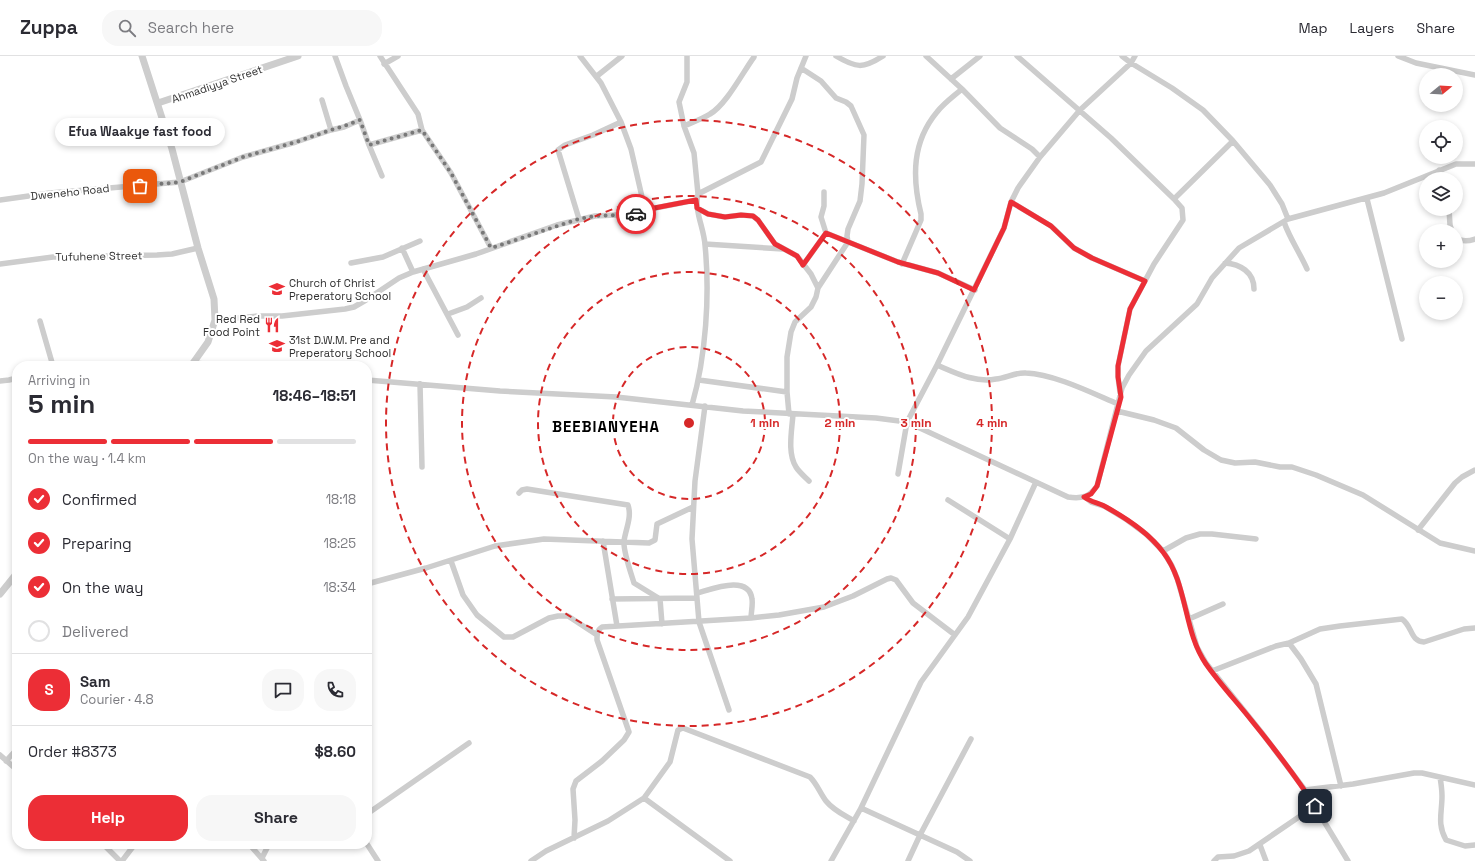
<!DOCTYPE html>
<html lang="en">
<head>
<meta charset="utf-8">
<style>
	:root { --surface:#fff; --page:#f7f7f7; --text:#2b2b33; --muted:#7c7c81; --line:#e1e1e2; --accent:#ec2e36 }
	body { margin:0; font-family:"Space Grotesk",sans-serif; background:var(--page); color:var(--text); height:100vh; display:flex; flex-direction:column; font-size:15px; white-space:nowrap }
	* { box-sizing:border-box; margin:0 }
	p { font-size:13px; color:var(--muted) }
	.icon { flex:none; width:22px; height:22px; fill:none; stroke:currentColor; stroke-width:2; stroke-linecap:round; stroke-linejoin:round }
	.map { position:relative; flex:1; overflow:hidden }
	.sheet { position:absolute; left:12px; top:305px; width:360px; height:488px; display:flex; flex-direction:column; background:var(--surface); border-radius:16px; box-shadow:0 2px 6px #0003 }
	.sheet>* { flex:none }
	.needle { width:26px; rotate:72deg }
	.buttons { position:absolute; left:1419px; top:12px; display:grid; gap:8px }
	.buttons a { display:grid; place-items:center; width:44px; height:44px; border-radius:50%; background:var(--surface); box-shadow:0 2px 6px #0003; font-size:20px }
	.pin { position:absolute; display:grid; place-items:center; width:34px; height:34px; color:#fff; margin:-17px; border-radius:8px; box-shadow:0 2px 6px #0006 }
	.courier { position:absolute; display:grid; place-items:center; width:40px; height:40px; margin:-20px; border:3px solid #ec2e36; border-radius:50%; background:#fff; color:#222; box-shadow:0 1px 5px #0007 }
	.bubble { position:absolute; height:28px; border-radius:14px; background:var(--surface); box-shadow:0 2px 6px #0003; font-size:13px; font-weight:800; line-height:28px; text-align:center }
	.head em { font-style:normal; font-weight:800 }
	.head div { display:flex; flex-direction:column-reverse }
	.head { display:flex; align-items:center; justify-content:space-between; height:68px; padding:0 16px }
	h1 { font-size:26px; font-weight:800; line-height:30px }
	.bar { display:grid; grid-template-columns:repeat(4,1fr); gap:6px 4px; align-content:center; height:48px; padding:0 16px }
	.bar i { height:5px; border-radius:3px; background:var(--line) }
	.bar .active { background:var(--accent) }
	.bar p { grid-column:span 4 }
	.line { display:flex; align-items:center; gap:10px; padding:0 16px; border-top:1px solid var(--line) }
	.line div { flex:1 }
	.round { display:grid; place-items:center; flex:none; width:42px; height:42px; border-radius:16px; background:var(--page) }
	ol { padding:0 16px; list-style:none }
	li { display:flex; align-items:center; gap:12px; height:44px }
	li p { margin-inline-start:auto }
	li .icon { padding:4px; border-radius:50%; background:var(--accent); color:#fff; stroke-width:4 }
	li:last-child { color:var(--muted) }
	li i { width:22px; height:22px; border:2px solid var(--line); border-radius:50% }
	.button { display:flex; gap:8px; margin-top:auto; padding:8px 16px }
	.button a { flex:1; height:46px; border-radius:16px; background:var(--accent); color:#fff; font-size:16px; font-weight:800; line-height:46px; text-align:center }
	.button a+a { background:var(--page); color:var(--text) }
	header { display:flex; align-items:center; gap:24px; box-sizing:border-box; height:56px; padding:0 20px; background:var(--surface); border-bottom:1px solid var(--line) }
	header strong { font-size:19px }
	nav { display:flex; gap:22px; margin-inline-start:auto; font-size:14px }
	.search { width:280px; height:36px; background:var(--page); display:flex; align-items:center; gap:10px; box-sizing:border-box; padding:0 14px; border-radius:16px; color:var(--muted); font-size:15px }
	.map>svg:first-child { display:block }
</style>
</head>
<body>
<header>
<strong>Zuppa</strong>
<div class="search"><svg class="icon" aria-label="search" viewBox="0 0 24 24"><circle cx="10" cy="10" r="6"/><path d="M15 15l6 6"/></svg>Search here</div>
<nav><a>Map</a><a>Layers</a><a>Share</a></nav>
</header>
<div class="map">
<svg width="1475" height="805" viewBox="0 0 1475 805">
	<rect width="100%" height="100%" fill="#fff"/>
	<g fill="none" stroke-linecap="round" stroke-linejoin="round">
		<path stroke="#cdcdcd" stroke-width="5.5" d="M 335,0 L 346,30 L 360,64
			M 380,0 L 418,58 L 422,74 L 451,117 L 491,192
			M 580,0 L 601,27 L 621,66 L 631,93 L 645,154
			M 687,0 L 687,26 L 679,46 L 684,70 L 694,97 L 698,138
			M 836,0 C 856,12 863,13 883,0
			M 926,0 L 962,33 L 1000,72 L 1032,93 L 1040,101
			M 1017,0 L 1111,82 L 1174,143 L 1182,152 L 1183,164 L 1154,208 L 1130,253 L 1118,310 L 1118,321 L 1120,337
			M 1122,0 L 1131,7 L 1172,32 L 1203,54 L 1233,85 L 1270,129 L 1282,148 L 1288,163
			M 1398,0 L 1416,7 L 1475,19
			M 384,8 L 398,0
			M 597,20 L 622,0
			M 951,23 L 980,0
			M 322,44 L 331,74
			M 684,70 C 693,66 702,63 710,58 C 726,49 743,16 754,1
			M 369,89 L 382,120
			M 1439,114 L 1442,123
			M 824,136 L 824,150 L 821,161 L 826,177 L 898,206 L 938,217 L 975,234
			M 1174,143 L 1233,85
			M 1367,143 L 1402,283
			M 0,144 L 50,137 L 180,126 L 243,101 L 296,86 L 331,74 L 344,71 L 360,64 L 369,89 L 422,74
			M 1011,146 L 1051,170 L 1074,192 L 1092,202 L 1145,225
			M 697,152 L 708,158 L 725,161 L 741,159 L 753,160 L 758,164 L 775,188 L 797,200 L 811,218 L 818,232
			M 1449,153 L 1450,169 L 1452,175
			M 579,163 L 558,94 L 565,89 L 593,79 L 621,66
			M 1284,166 C 1290,183 1300,197 1307,213
			M 1456,181 C 1461,186 1469,185 1475,183
			M 705,188 L 783,193
			M 402,192 L 413,216
			M 351,207 L 383,201 L 420,185
			M 1225,207 C 1240,208 1254,216 1254,233
			M 0,208 L 53,201 L 157,199 L 172,198 L 198,192
			M 902,208 L 921,164 L 921,158 C 912,121 912,86 937,56 C 944,47 954,40 962,33
			M 803,209 L 826,177
			M 423,213 L 458,279
			M 448,258 L 467,251 L 481,242
			M 215,264 L 258,260 L 282,260 L 345,253 L 354,251 L 366,244 L 399,222 L 413,216 L 476,198 L 557,169 L 595,160 L 636,158 L 645,154 L 696,144
			M 40,265 L 53,310
			M 194,307 L 226,310
			M 937,309 C 956,317 975,327 996,323 C 1006,322 1016,316 1026,317 C 1054,318 1092,337 1118,348
			M 66,310 L 74,309
			M 367,324 L 500,335 L 616,341 L 743,355 L 876,362 L 907,366 L 1068,441 C 1082,443 1089,441 1097,430 L 1122,332 L 1129,319 L 1146,295 L 1197,248 L 1212,222 L 1239,192 L 1288,163 L 1384,137 L 1456,108 L 1475,108
			M 699,324 L 787,336
			M 0,325 L 9,324 L 17,322
			M 420,328 L 422,411
			M 692,349 C 706,300 710,239 705,189 C 704,172 694,155 698,138 L 761,106 L 792,43 L 797,22 L 806,0
			M 705,350 L 695,425 L 692,483 L 699,566 L 729,654
			M 1117,355 L 1154,364 L 1176,372 L 1204,394 L 1221,404 L 1235,407 L 1255,406 L 1280,411 L 1292,411 L 1316,419 L 1363,439 L 1440,487 L 1475,495
			M 789,358 L 787,336 L 787,301 L 791,276 L 795,266 L 811,251 L 816,241 L 818,232 L 848,186 L 847,180 L 848,173 L 860,145 L 862,128 L 864,79 L 851,50 L 846,46 L 836,42 L 821,25 L 801,12
			M 793,358 C 792,374 787,397 796,411 C 799,416 805,421 809,425
			M 898,418 L 907,366 L 937,309 L 1004,172 L 1011,146 L 1018,132 L 1040,101 L 1080,54 L 1131,7 L 1135,0
			M 519,437 L 522,434 L 527,433 L 628,449 C 632,461 626,472 624,485 C 623,495 631,517 634,527 L 660,543 L 662,568
			M 1085,441 L 1091,446 L 1104,450 L 1127,464 L 1146,478 L 1163,495 L 1172,510 L 1177,522 L 1197,591 L 1206,607 L 1262,677 L 1305,734 L 1348,805
			M 948,444 L 1010,483
			M 1418,474 L 1455,427 L 1462,421 L 1475,414
			M 603,485 L 617,570
			M 1163,495 L 1186,482 L 1200,478 L 1212,478 L 1256,483
			M 451,505 L 463,539 L 477,559 L 504,581 L 513,581 L 549,562 L 558,560 L 568,560 L 597,579
			M 367,528 L 426,512 L 495,490 L 544,483 L 649,487 L 655,484 L 657,468 L 693,451
			M 697,537 C 712,533 749,518 752,543 C 753,549 751,557 751,562
			M 612,543 L 697,542
			M 1189,563 L 1223,548
			M 1289,587 L 1301,603 L 1316,628 L 1341,730
			M 1212,615 L 1276,590 L 1289,587 L 1320,573 L 1340,570 L 1402,563 C 1413,571 1410,585 1424,586 L 1464,573 L 1475,572
			M 0,699 L 17,714
			M 6,705 L 17,693
			M 1440,721 C 1441,727 1442,734 1442,740 C 1442,757 1437,768 1446,784 L 1465,790 L 1475,789
			M 1305,734 L 1353,728 L 1414,717 L 1422,717 L 1475,729
			M 644,742 L 730,805
			M 861,752 L 957,796 L 970,805
			M 367,758 L 469,687
			M 574,782 L 575,764 L 573,733 L 576,725 L 602,705 L 624,684 L 629,676 L 597,584 C 597,578 597,574 602,571 L 751,562 L 779,559 L 824,551 L 853,540 L 887,523 L 891,522 L 896,524 L 913,547 L 955,579
			M 103,788 L 120,805
			M 249,788 L 264,805
			M 367,788 L 378,805
			M 1260,789 L 1266,805
			M 262,802 L 269,788
			M 122,805 L 135,788
			M 531,805 L 546,795 L 608,765 L 644,742 L 670,706 L 678,674 L 683,672 L 810,721 C 817,728 820,737 826,745 C 833,754 844,759 854,765
			M 831,805 L 861,752 L 921,626 L 968,561 L 1010,483 L 1036,426
			M 908,805 L 920,779 L 971,683
			M 1214,805 L 1218,801 L 1234,800 L 1249,795 L 1315,750"/>
		<path stroke="#cdcdcd" stroke-width="7" d="M 142,0 L 172,93 L 198,192 L 214,243 L 215,264 L 208,286 L 191,310
			M 158,47 L 298,0
			M 0,538 L 17,517"/>
	</g>
	<g fill="none" stroke-linecap="round" stroke-linejoin="round">
		<path stroke="#787878" stroke-width="4" stroke-dasharray="0 7.2" d="M 140,130 L 180,126 L 243,101 L 296,86 L 331,74 L 344,70 L 360,64 L 369,89 L 422,74 L 451,117 L 491,192 L 579,163 L 595,160 L 636,158"/>
		<path stroke="#ec2e36" stroke-width="5" d="M 636,158 L 644,154 L 696,144 L 697,152 L 708,158 L 725,161 L 741,159 L 753,160 L 758,164 L 775,188 L 797,200 L 803,209 L 826,177 L 898,206 L 938,217 L 974,234 L 1004,172 L 1011,146 L 1051,170 L 1074,192 L 1092,202 L 1145,225 L 1130,253 L 1118,310 L 1118,321 L 1121,341 L 1097,430 L 1091,438 L 1084,441 C 1091,446 1099,447 1106,451 C 1126,462 1149,477 1163,496 C 1188,528 1183,575 1206,608 C 1220,628 1237,646 1252,665 C 1274,692 1296,721 1315,750"/>
	</g>
	<g fill="none" stroke="#d62828" stroke-width="2" stroke-dasharray="7 5">
		<circle cx="689" cy="367" r="76"/>
		<circle cx="689" cy="367" r="151"/>
		<circle cx="689" cy="367" r="227"/>
		<circle cx="689" cy="367" r="303"/>
	</g>
	<defs>
		<symbol id="school-bare" viewBox="-9 -9 18 18"><path d="M0-5L7-2L0 1L-7-2ZM-4 1L0 2.5L4 1V4Q0 6-4 4Z" fill="#ec2e36" stroke="#fff" stroke-width="2.5" paint-order="stroke"/></symbol>
		<symbol id="restaurant-bare" viewBox="-9 -9 18 18"><path d="M-5-6h1v4h1v-4h1v4h1v-4h1v5L-1.5 .5V6h-2V.5L-5-1ZM5-6V6H3V1.5H1.5Q1.5-4 5-6Z" fill="#ec2e36" stroke="#fff" stroke-width="2.5" paint-order="stroke"/></symbol>
	</defs>
	<g fill-rule="evenodd">
		<use href="#school-bare" x="266" y="222" width="22" height="22"/>
		<use href="#restaurant-bare" x="261" y="258" width="22" height="22"/>
		<use href="#school-bare" x="266" y="279" width="22" height="22"/>
	</g>
	<g text-anchor="middle" dominant-baseline="central" stroke-width="4" stroke-linejoin="round" paint-order="stroke">
		<g font-size="11" fill="#303030" stroke="#fff">
			<text transform="translate(217 28) rotate(-19)">Ahmadiyya Street</text>
			<text transform="translate(70 136) rotate(-6)">Dweneho Road</text>
			<text transform="translate(99 200) rotate(-1)">Tufuhene Street</text>
		</g>
		<g font-size="11" fill="#303030" stroke="#fff" text-anchor="start">
			<text x="289" y="227">Church of Christ<tspan x="289" dy="13">Preperatory School</tspan></text>
			<text x="260" y="263" text-anchor="end">Red Red<tspan x="260" dy="13">Food Point</tspan></text>
			<text x="289" y="284">31st D.W.M. Pre and<tspan x="289" dy="13">Preperatory School</tspan></text>
		</g>
		<g font-size="15" font-weight="bold" letter-spacing="1" fill="#000" stroke="#fff">
			<text x="606" y="370">BEEBIANYEHA</text>
		</g>
	</g>
	<circle cx="689" cy="367" r="6" fill="#d62828" stroke="#fff" stroke-width="2"/>
	<g font-size="12" text-anchor="middle" font-weight="bold" fill="#d62828" stroke="#fff" stroke-width="4" stroke-linejoin="round" paint-order="stroke">
		<text x="765" y="371">1 min</text>
		<text x="840" y="371">2 min</text>
		<text x="916" y="371">3 min</text>
		<text x="992" y="371">4 min</text>
	</g>
</svg>
<div class="buttons">
<a><svg class="needle" viewBox="-14 -14 28 28"><path d="M0-13l5 13h-10z" fill="#e53935"/><path d="M0 13l5-13h-10z" fill="#7c7c81"/></svg></a>
<a><svg class="icon" aria-label="locate" viewBox="0 0 24 24"><circle cx="12" cy="12" r="6"/><path d="M12 2v4M12 18v4M2 12h4M18 12h4"/></svg></a>
<a><svg class="icon" aria-label="layers" viewBox="0 0 24 24"><path d="M12 4l9 5-9 5-9-5zM3 14l9 5 9-5"/></svg></a>
<a>+</a>
<a>−</a>
</div>
<div class="pin" style="left:140px;top:130px;background:#ea580c"><svg class="icon" aria-label="bag" viewBox="0 0 24 24"><path d="M5 8h14l-1 12H6zM9 8a3 3 0 0 1 6 0"/></svg></div>
<div class="pin" style="left:1315px;top:750px;background:#1f2937"><svg class="icon" aria-label="home" viewBox="0 0 24 24"><path d="M3 11l9-7 9 7M6 9v11h12V9"/></svg></div>
<div class="courier" style="left:636px;top:158px"><svg class="icon" aria-label="car" viewBox="0 0 24 24"><path d="M5 17H2v-5l4-1 3-4h7l3 4 3 1v5h-3M9 17h6M6 11h13"/><circle cx="7" cy="17" r="2"/><circle cx="17" cy="17" r="2"/></svg></div>
<div class="bubble" style="left:55px;top:62px;width:170px">Efua Waakye fast food</div>
<section class="sheet">
<div class="head"><div><h1>5 min</h1><p>Arriving in</p></div><em>18:46–18:51</em></div>
<div class="bar"><i class="active"></i><i class="active"></i><i class="active"></i><i></i><p>On the way · 1.4 km</p></div>
<ol>
<li><svg class="icon" aria-label="check" viewBox="0 0 24 24"><path d="M5 12l5 5 9-10"/></svg>Confirmed<p>18:18</p></li>
<li><svg class="icon" aria-label="check" viewBox="0 0 24 24"><path d="M5 12l5 5 9-10"/></svg>Preparing<p>18:25</p></li>
<li><svg class="icon" aria-label="check" viewBox="0 0 24 24"><path d="M5 12l5 5 9-10"/></svg>On the way<p>18:34</p></li>
<li><i></i>Delivered</li>
</ol>
<div class="line" style="height:72px"><b class="round" style="background:var(--accent);color:#fff">S</b><div><b>Sam</b><p>Courier · 4.8</p></div><a class="round"><svg class="icon" aria-label="chat" viewBox="0 0 24 24"><path d="M4 5h16v11H9l-5 4z"/></svg></a><a class="round"><svg class="icon" aria-label="phone" viewBox="0 0 24 24"><path d="M5 4h4l2 5-3 2q2 4 5 5l2-3 5 2v4C11 20 4 13 5 4z"/></svg></a></div>
<div class="line" style="height:52px"><div>Order #8373</div><b>$8.60</b></div>
<div class="button"><a>Help</a><a>Share</a></div>
</section>
</div>
</body>
</html>
